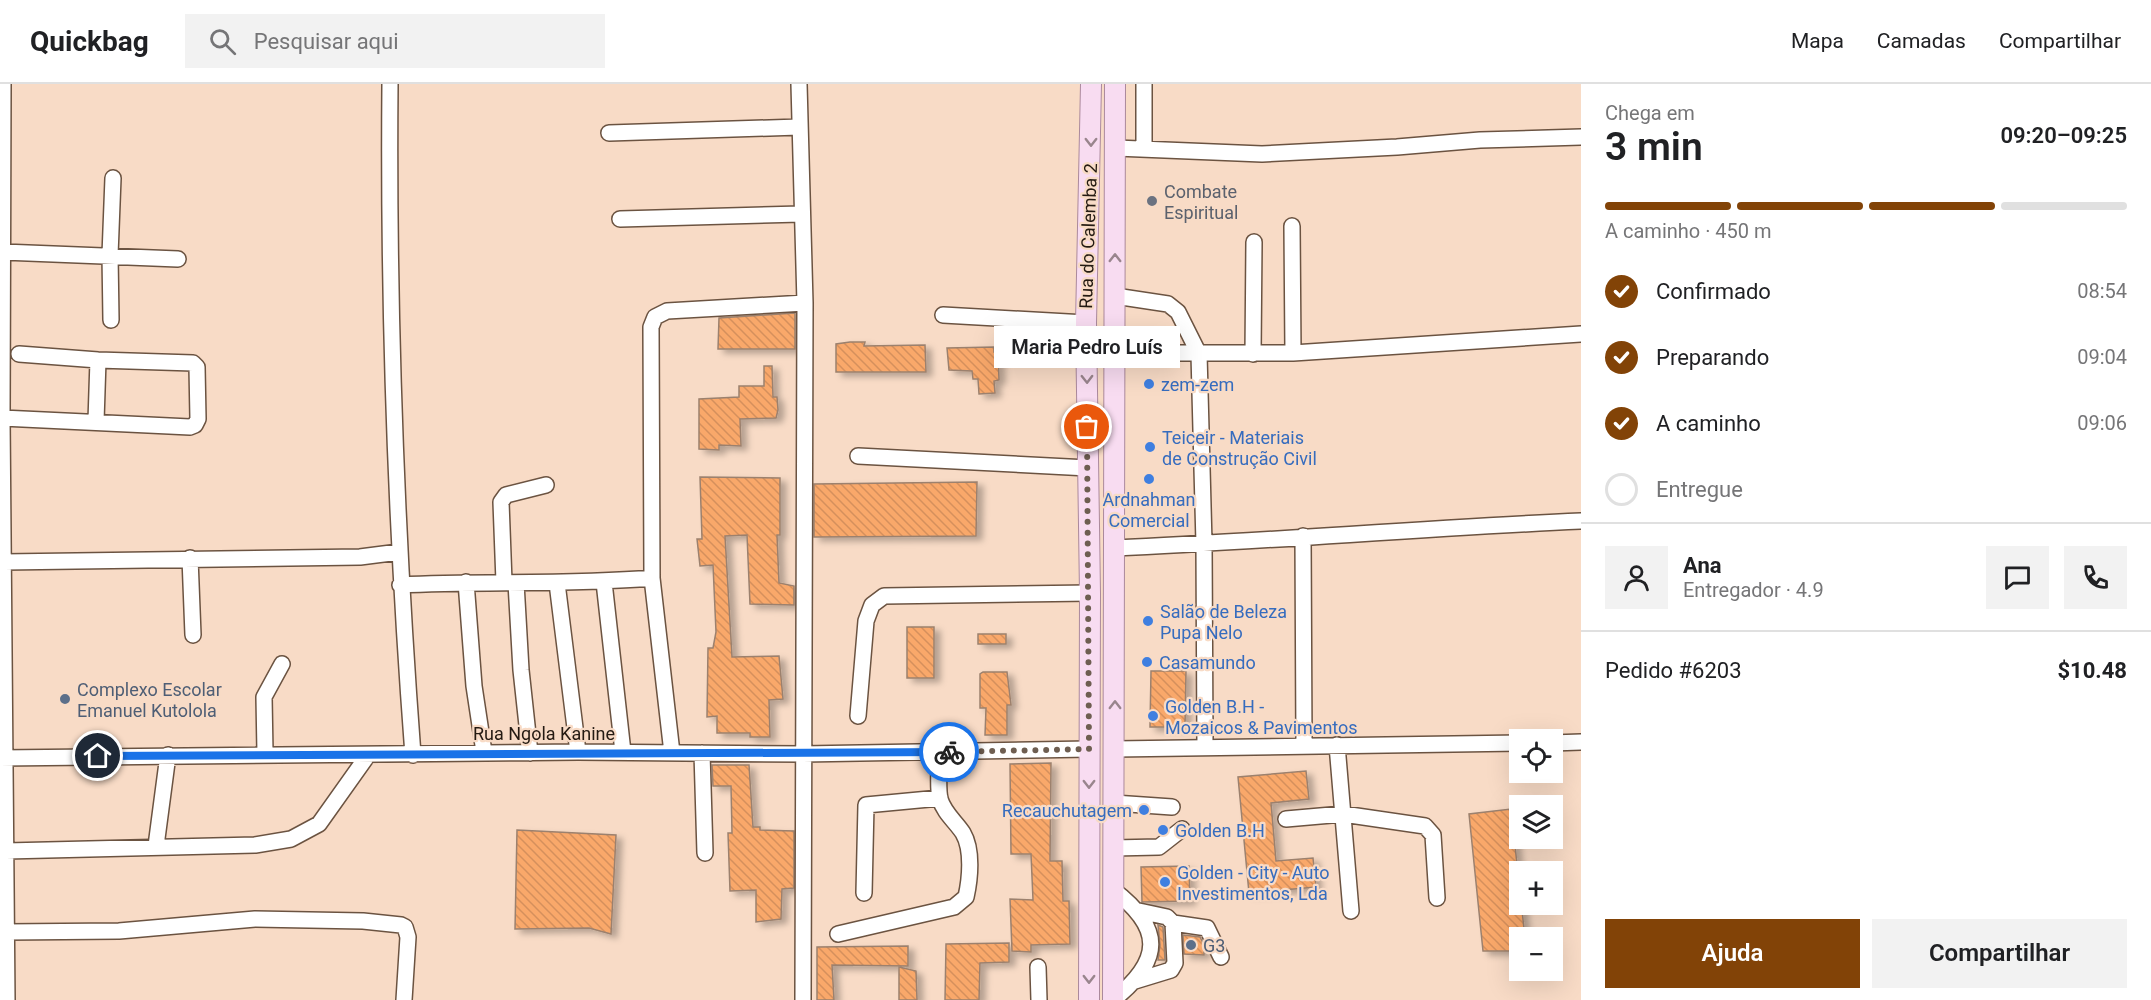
<!DOCTYPE html>
<html lang="pt">
<head>
<meta charset="utf-8">
<style>
	:root { --surface:#fff; --page:#f2f2f2; --text:#202124; --muted:#757577; --line:#e0e0e0; --accent:#824307 }
	body { margin:0; font-family:Roboto,sans-serif; background:var(--page); color:var(--text); height:100vh; display:flex; flex-direction:column; font-size:22px; white-space:nowrap }
	* { box-sizing:border-box; margin:0 }
	p { font-size:20px; color:var(--muted) }
	.icon { flex:none; width:33px; height:33px; fill:none; stroke:currentColor; stroke-width:2; stroke-linecap:round; stroke-linejoin:round }
	.map { position:relative; flex:1; overflow:hidden }
	.drawer { display:flex; flex-direction:column; background:var(--surface); width:570px }
	.drawer>* { flex:none }
	.tools { position:absolute; left:1509px; top:645px; display:grid; gap:12px }
	.tools a { display:grid; place-items:center; width:54px; height:54px; border-radius:0px; background:var(--surface); box-shadow:0 6px 24px #0002; font-size:30px }
	.pin { position:absolute; display:grid; place-items:center; width:51px; height:51px; color:#fff; margin:-26px; border:3px solid #fff; border-radius:50%; box-shadow:0 2px 6px #0007 }
	.courier { position:absolute; display:grid; place-items:center; width:60px; height:60px; margin:-30px; border:4px solid #1a73e8; border-radius:50%; background:#fff; color:#222; box-shadow:0 2px 8px #0007 }
	.bubble { position:absolute; height:42px; border-radius:0px; background:var(--surface); box-shadow:0 6px 24px #0002; font-size:20px; font-weight:600; line-height:42px; text-align:center }
	.overview em { font-style:normal; font-weight:600 }
	.overview div { display:flex; flex-direction:column-reverse }
	.overview { display:flex; align-items:center; justify-content:space-between; height:102px; padding:0 24px }
	h1 { font-size:39px; font-weight:600; line-height:45px }
	.bar { display:grid; grid-template-columns:repeat(4,1fr); gap:9px 6px; align-content:center; height:72px; padding:0 24px }
	.bar i { height:8px; border-radius:4px; background:var(--line) }
	.bar .selected { background:var(--accent) }
	.bar p { grid-column:span 4 }
	.line { display:flex; align-items:center; gap:15px; padding:0 24px; border-top:2px solid var(--line) }
	.line div { flex:1 }
	.round { display:grid; place-items:center; flex:none; width:63px; height:63px; border-radius:0px; background:var(--page) }
	ol { padding:0 24px; list-style:none }
	li { display:flex; align-items:center; gap:18px; height:66px }
	li p { margin-inline-start:auto }
	li .icon { padding:6px; border-radius:50%; background:var(--accent); color:#fff; stroke-width:4 }
	li:last-child { color:var(--muted) }
	li i { width:33px; height:33px; border:3px solid var(--line); border-radius:50% }
	.action { display:flex; gap:12px; margin-top:auto; padding:12px 24px }
	.action a { flex:1; height:69px; border-radius:0px; background:var(--accent); color:#fff; font-size:24px; font-weight:600; line-height:69px; text-align:center }
	.action a+a { background:var(--page); color:var(--text) }
	header { display:flex; align-items:center; gap:36px; box-sizing:border-box; height:84px; padding:0 30px; background:var(--surface); border-bottom:2px solid var(--line) }
	header strong { font-size:28px }
	nav { display:flex; gap:33px; margin-inline-start:auto; font-size:21px }
	.search { width:420px; height:54px; background:var(--page); display:flex; align-items:center; gap:15px; box-sizing:border-box; padding:0 21px; border-radius:0px; color:var(--muted); font-size:22px }
	main { display:flex; flex:1; min-height:0 }
	.map>svg:first-child { display:block }
</style>
</head>
<body>
<header>
<strong>Quickbag</strong>
<div class="search"><svg class="icon" aria-label="search" viewBox="0 0 24 24"><circle cx="10" cy="10" r="6"/><path d="M15 15l6 6"/></svg>Pesquisar aqui</div>
<nav><a>Mapa</a><a>Camadas</a><a>Compartilhar</a></nav>
</header>
<main>
<div class="map">
<svg width="1581" height="916" viewBox="0 0 1581 916">
	<defs>
		<pattern id="building-back-hatch" width="6" height="6" patternUnits="userSpaceOnUse" patternTransform="scale(1.5)"><rect width="6" height="6" fill="#f9a86b"/><path d="M-1 5l2 2M0 0l6 6M5-1l2 2" fill="none" stroke="#d5905c"/></pattern>
		<filter id="shadow"><feDropShadow dx="6" dy="4" stdDeviation="3" flood-color="#0004"/></filter>
	</defs>
	<rect width="100%" height="100%" fill="#f8dbc6"/>
	<path fill="url(#building-back-hatch)" stroke="#9c816e" stroke-width="1.5" filter="url(#shadow)" d="M 795,229 L 795,265 L 718,265 L 719,234 Z
		M 850,258 L 865,258 L 864,262 L 925,261 L 926,288 L 836,288 L 836,260 Z
		M 994,263 L 994,268 L 998,268 L 999,296 L 994,297 L 995,309 L 979,310 L 978,295 L 973,295 L 972,287 L 949,286 L 947,264 Z
		M 764,282 L 772,282 L 773,313 L 777,313 L 778,326 L 776,334 L 740,335 L 741,362 L 719,361 L 719,366 L 699,365 L 699,315 L 739,313 L 739,302 L 764,302 Z
		M 700,393 L 780,394 L 780,451 L 777,451 L 779,499 L 794,502 L 794,521 L 750,520 L 747,451 L 725,452 L 732,573 L 779,572 L 783,615 L 769,616 L 770,653 L 750,653 L 750,649 L 717,649 L 717,632 L 707,633 L 708,564 L 713,564 L 716,548 L 713,481 L 700,482 L 697,455 L 702,455 Z
		M 977,398 L 976,452 L 814,453 L 814,400 Z
		M 907,543 L 934,543 L 934,594 L 907,594 Z
		M 978,550 L 1006,550 L 1006,560 L 978,560 Z
		M 1151,587 L 1186,587 L 1185,643 L 1150,643 Z
		M 983,588 L 1007,588 L 1011,621 L 1007,621 L 1007,651 L 985,651 L 986,624 L 980,624 L 980,590 Z
		M 1051,679 L 1050,777 L 1062,777 L 1063,817 L 1069,817 L 1070,860 L 1031,861 L 1031,868 L 1012,867 L 1010,815 L 1033,816 L 1031,770 L 1011,770 L 1010,680 Z
		M 712,681 L 749,681 L 753,743 L 760,743 L 760,746 L 794,747 L 794,804 L 782,805 L 781,835 L 756,838 L 756,806 L 730,807 L 728,749 L 732,749 L 731,702 L 713,702 Z
		M 1306,687 L 1309,715 L 1271,719 L 1276,777 L 1313,774 L 1316,803 L 1249,809 L 1238,693 Z
		M 1511,725 L 1525,854 L 1520,854 L 1520,867 L 1483,867 L 1469,730 Z
		M 517,746 L 616,751 L 611,850 L 589,844 L 515,845 Z
		M 1189,782 L 1190,817 L 1142,818 L 1141,783 Z
		M 1158,841 L 1163,843 L 1165,876 L 1158,876 L 1160,861 Z
		M 1183,851 L 1200,853 L 1204,861 L 1204,871 L 1184,870 Z
		M 1009,859 L 1009,878 L 980,879 L 979,916 L 945,916 L 946,860 Z
		M 908,862 L 908,882 L 832,881 L 834,916 L 817,916 L 817,863 Z
		M 899,883 L 916,887 L 917,916 L 899,916 Z"/>
	<g fill="none" stroke-linecap="round" stroke-linejoin="round">
		<defs>
			<path id="minor" d="M 3,0 L 2,334 L 7,916
				M 390,0 C 388,225 396,447 413,671
				M 799,0 L 805,219 L 803,916
				M 609,49 L 799,43
				M 1116,64 L 1262,70 L 1397,63 L 1480,56 L 1581,53
				M 1144,65 L 1144,0
				M 620,135 L 801,130
				M 1292,142 L 1293,269
				M 3,168 L 178,175
				M 1115,212 L 1168,220 L 1178,228 L 1199,270 L 1204,460 L 1205,664
				M 943,231 L 1086,239
				M 111,236 L 110,171 L 113,94
				M 1115,269 L 1293,269 L 1581,250
				M 1253,270 L 1254,158
				M 2,334 L 190,343 L 195,341 L 198,335 L 197,283 L 193,279 L 98,276 L 19,270
				M 96,337 L 98,276
				M 858,372 L 1088,384
				M 1303,452 L 1304,661
				M 1115,464 C 1271,457 1426,444 1581,437
				M 190,474 L 193,551
				M 4,478 L 360,473 L 399,468
				M 466,498 L 474,602 L 484,668
				M 504,498 L 501,418 L 506,411 L 546,401
				M 604,498 L 623,668
				M 516,499 L 521,586 L 530,669
				M 557,499 L 578,668
				M 400,501 C 484,497 568,501 652,494
				M 858,632 L 866,537 L 872,521 L 884,512 L 1090,509
				M 1552,659 L 1581,658
				M 1337,661 L 1351,827
				M 1115,665 L 1520,659
				M 265,669 L 264,613 L 282,580
				M 672,669 L 652,494 L 651,243 L 655,233 L 667,227 L 805,219
				M 702,669 L 705,769
				M 0,674 L 578,668 L 803,670 L 1089,665
				M 1114,719 L 1172,723
				M 1286,735 L 1343,730 L 1425,742 L 1433,751 L 1437,814
				M 156,762 L 168,671
				M 1113,764 L 1159,763 L 1182,745
				M 6,767 L 255,761 L 291,755 L 319,740 L 368,671
				M 1112,805 C 1164,844 1163,876 1113,916
				M 864,809 L 866,721 L 940,714
				M 1173,839 L 1207,844 L 1221,873
				M 7,848 L 119,847 L 255,835 L 363,837 L 401,841 L 405,843 L 408,853 L 404,916
				M 838,850 L 954,823 L 966,813 C 970,795 973,766 963,749 C 956,738 944,729 940,715 C 937,701 940,682 939,668
				M 1038,883 L 1039,916
				M 1135,897 L 1171,886 L 1175,879 L 1173,839 L 1167,833 L 1139,827"/>
			<path id="major" d="M 1089,916 L 1090,509 L 1086,239 L 1091,0
				M 1113,916 L 1115,0"/>
		</defs>
		<use href="#minor" stroke="#6b5341" stroke-width="18"/>
		<use href="#major" stroke="#ab899c" stroke-width="22"/>
		<use href="#minor" stroke="#fff" stroke-width="15"/>
		<use href="#major" stroke="#f8dcf1" stroke-width="20"/>
	</g>
	<defs><path id="oneway-chevron" d="M-2-3.5L2.5 0L-2 3.5" fill="none" stroke-width="1.6" stroke-linecap="round" stroke-linejoin="round" transform="scale(1.5)"/></defs>
	<g stroke="#99858d">
		<use href="#oneway-chevron" transform="translate(1091 58) rotate(90)"/>
		<use href="#oneway-chevron" transform="translate(1115 174) rotate(-90)"/>
		<use href="#oneway-chevron" transform="translate(1087 295) rotate(89)"/>
		<use href="#oneway-chevron" transform="translate(1115 621) rotate(-90)"/>
		<use href="#oneway-chevron" transform="translate(1089 700) rotate(90)"/>
		<use href="#oneway-chevron" transform="translate(1089 895) rotate(90)"/>
	</g>
	<g fill="none" stroke-linecap="round" stroke-linejoin="round">
		<path stroke="#6e5e51" stroke-width="6" stroke-dasharray="0 10.8" d="M 949,668 L 1089,665 L 1087,343"/>
		<path stroke="#1a73e8" stroke-width="8" d="M 98,672 L 949,668"/>
	</g>
	<circle fill="#6b7280" stroke="#f8dbc6" stroke-width="2" cx="1152" cy="117" r="6"/>
	<g fill="#3f7fe0" stroke="#f8dbc6" stroke-width="2">
		<circle cx="1149" cy="300" r="6"/>
		<circle cx="1150" cy="363" r="6"/>
		<circle cx="1149" cy="395" r="6"/>
		<circle cx="1148" cy="537" r="6"/>
		<circle cx="1147" cy="578" r="6"/>
		<circle cx="1153" cy="632" r="6"/>
		<circle cx="1144" cy="726" r="6"/>
		<circle cx="1163" cy="746" r="6"/>
		<circle cx="1165" cy="798" r="6"/>
	</g>
	<g fill="#5c6f8a" stroke="#f8dbc6" stroke-width="2">
		<circle cx="65" cy="615" r="6"/>
		<circle cx="1191" cy="861" r="6"/>
	</g>
	<g text-anchor="middle" dominant-baseline="central" stroke-width="4.5" stroke-linejoin="round" paint-order="stroke">
		<g font-size="18" fill="#5b616d" stroke="#f8dbc6" text-anchor="start">
			<text x="1164" y="107">Combate<tspan x="1164" dy="21">Espiritual</tspan></text>
		</g>
		<g font-size="18" fill="#241a12" stroke="#f8dbc6">
			<text transform="translate(1088 152) rotate(-88)">Rua do Calemba 2</text>
			<text x="544" y="649">Rua Ngola Kanine</text>
		</g>
		<g font-size="18" fill="#366cbe" stroke="#f8dbc6" text-anchor="start">
			<text x="1161" y="300">zem-zem</text>
			<text x="1162" y="353">Teiceir - Materiais<tspan x="1162" dy="21">de Construção Civil</tspan></text>
			<text x="1149" y="415" text-anchor="middle">Ardnahman<tspan x="1149" dy="21">Comercial</tspan></text>
			<text x="1160" y="527">Salão de Beleza<tspan x="1160" dy="21">Pupa Nelo</tspan></text>
			<text x="1159" y="578">Casamundo</text>
			<text x="1165" y="622">Golden B.H -<tspan x="1165" dy="21">Mozaicos &amp; Pavimentos</tspan></text>
			<text x="1132" y="726" text-anchor="end">Recauchutagem</text>
			<text x="1175" y="746">Golden B.H</text>
			<text x="1177" y="788">Golden - City - Auto<tspan x="1177" dy="21">Investimentos, Lda</tspan></text>
		</g>
		<g font-size="18" fill="#4e5e75" stroke="#f8dbc6" text-anchor="start">
			<text x="77" y="605">Complexo Escolar<tspan x="77" dy="21">Emanuel Kutolola</tspan></text>
			<text x="1203" y="861">G3</text>
		</g>
	</g>
</svg>
<div class="tools">
<a><svg class="icon" aria-label="locate" viewBox="0 0 24 24"><circle cx="12" cy="12" r="6"/><path d="M12 2v4M12 18v4M2 12h4M18 12h4"/></svg></a>
<a><svg class="icon" aria-label="layers" viewBox="0 0 24 24"><path d="M12 4l9 5-9 5-9-5zM3 14l9 5 9-5"/></svg></a>
<a>+</a>
<a>−</a>
</div>
<div class="pin" style="left:1087px;top:343px;background:#ea580c"><svg class="icon" aria-label="bag" viewBox="0 0 24 24"><path d="M5 8h14l-1 12H6zM9 8a3 3 0 0 1 6 0"/></svg></div>
<div class="pin" style="left:98px;top:672px;background:#1f2937"><svg class="icon" aria-label="home" viewBox="0 0 24 24"><path d="M3 11l9-7 9 7M6 9v11h12V9"/></svg></div>
<div class="courier" style="left:949px;top:668px"><svg class="icon" aria-label="bike" viewBox="0 0 24 24"><circle cx="6" cy="16" r="4"/><circle cx="18" cy="16" r="4"/><path d="M6 16l4-8h5l3 8M10 8l3 8H6M13 5h3"/></svg></div>
<div class="bubble" style="left:994px;top:242px;width:186px">Maria Pedro Luís</div>
</div>
<section class="drawer">
<div class="overview"><div><h1>3 min</h1><p>Chega em</p></div><em>09:20–09:25</em></div>
<div class="bar"><i class="selected"></i><i class="selected"></i><i class="selected"></i><i></i><p>A caminho · 450 m</p></div>
<ol>
<li><svg class="icon" aria-label="check" viewBox="0 0 24 24"><path d="M5 12l5 5 9-10"/></svg>Confirmado<p>08:54</p></li>
<li><svg class="icon" aria-label="check" viewBox="0 0 24 24"><path d="M5 12l5 5 9-10"/></svg>Preparando<p>09:04</p></li>
<li><svg class="icon" aria-label="check" viewBox="0 0 24 24"><path d="M5 12l5 5 9-10"/></svg>A caminho<p>09:06</p></li>
<li><i></i>Entregue</li>
</ol>
<div class="line" style="height:108px"><a class="round"><svg class="icon" aria-label="person" viewBox="0 0 24 24"><circle cx="12" cy="8" r="4"/><path d="M4 21q1-7 8-7t8 7"/></svg></a><div><b>Ana</b><p>Entregador · 4.9</p></div><a class="round"><svg class="icon" aria-label="chat" viewBox="0 0 24 24"><path d="M4 5h16v11H9l-5 4z"/></svg></a><a class="round"><svg class="icon" aria-label="phone" viewBox="0 0 24 24"><path d="M5 4h4l2 5-3 2q2 4 5 5l2-3 5 2v4C11 20 4 13 5 4z"/></svg></a></div>
<div class="line" style="height:78px"><div>Pedido #6203</div><b>$10.48</b></div>
<div class="action"><a>Ajuda</a><a>Compartilhar</a></div>
</section>
</main>
</body>
</html>
